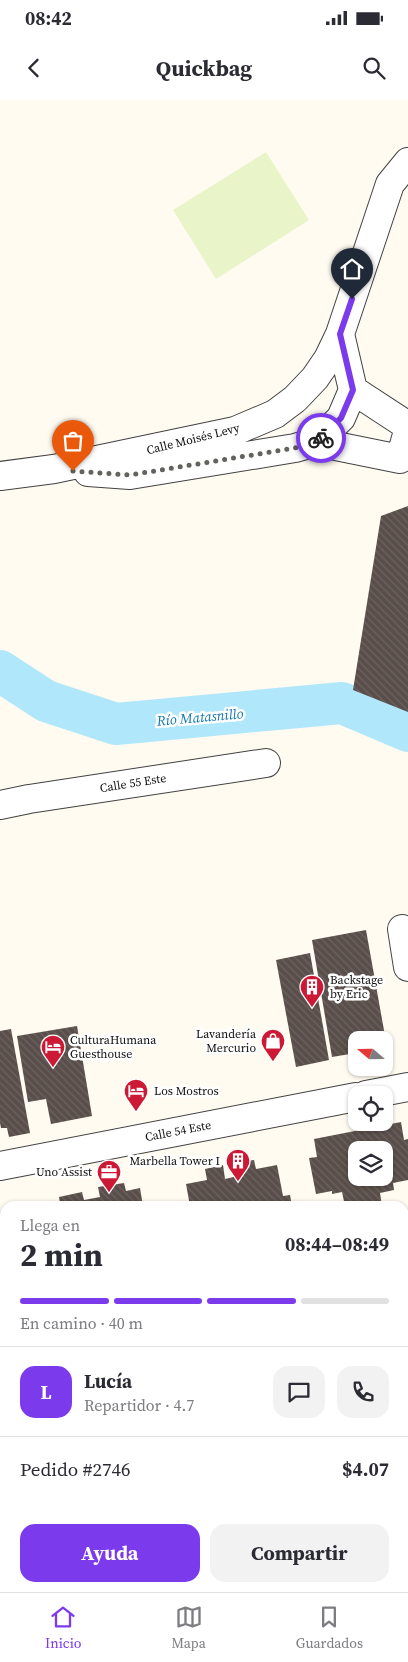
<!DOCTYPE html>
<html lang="es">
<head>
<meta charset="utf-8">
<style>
	:root { --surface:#fff; --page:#f2f2f3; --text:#2b2b33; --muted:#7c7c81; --line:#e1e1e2; --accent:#7c3aed }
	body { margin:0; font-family:"Source Serif 4",serif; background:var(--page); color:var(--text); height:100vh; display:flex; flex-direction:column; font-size:19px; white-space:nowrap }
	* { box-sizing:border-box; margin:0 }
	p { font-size:16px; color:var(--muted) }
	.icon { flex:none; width:28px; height:28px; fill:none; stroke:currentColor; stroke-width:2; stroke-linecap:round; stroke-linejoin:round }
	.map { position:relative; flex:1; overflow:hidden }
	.details { position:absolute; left:0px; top:1101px; width:409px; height:391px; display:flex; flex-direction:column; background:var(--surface); border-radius:15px 15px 0 0; box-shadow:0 1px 4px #0004 }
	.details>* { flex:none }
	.needle { width:32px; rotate:290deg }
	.fabs { position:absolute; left:348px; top:931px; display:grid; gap:10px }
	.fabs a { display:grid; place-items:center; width:45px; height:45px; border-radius:10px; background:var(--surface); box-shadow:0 1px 4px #0004; font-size:25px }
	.pin { position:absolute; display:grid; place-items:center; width:42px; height:42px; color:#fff; margin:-51px -21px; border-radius:50% 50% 50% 0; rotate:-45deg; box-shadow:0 0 5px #0007 }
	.pin .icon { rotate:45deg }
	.courier { position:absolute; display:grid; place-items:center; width:50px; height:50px; margin:-25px; border:4px solid #7c3aed; border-radius:50%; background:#fff; color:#222; box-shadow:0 1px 6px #0007 }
	.head em { font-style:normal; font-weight:700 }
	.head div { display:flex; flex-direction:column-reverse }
	.head { display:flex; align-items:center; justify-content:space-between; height:85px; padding:0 20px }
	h1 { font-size:32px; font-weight:700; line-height:38px }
	.bar { display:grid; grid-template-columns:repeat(4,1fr); gap:8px 5px; align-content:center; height:60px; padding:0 20px }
	.bar i { height:6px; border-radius:4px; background:var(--line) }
	.bar .current { background:var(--accent) }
	.bar p { grid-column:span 4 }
	.line { display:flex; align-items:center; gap:12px; padding:0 20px; border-top:1px solid var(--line) }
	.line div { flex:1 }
	.round { display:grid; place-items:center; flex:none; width:52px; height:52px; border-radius:15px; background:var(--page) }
	.button { display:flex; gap:10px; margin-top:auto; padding:10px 20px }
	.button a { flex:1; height:58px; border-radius:15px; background:var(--accent); color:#fff; font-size:20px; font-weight:700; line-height:58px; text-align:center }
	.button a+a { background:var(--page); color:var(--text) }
	.status { display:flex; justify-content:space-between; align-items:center; height:35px; padding:0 25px; background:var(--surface); direction:ltr }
	.status svg { height:14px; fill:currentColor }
	header { display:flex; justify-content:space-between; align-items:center; height:65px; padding:0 20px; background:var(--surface); font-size:22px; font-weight:700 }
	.dock { display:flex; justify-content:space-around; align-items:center; height:70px; border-top:1px solid var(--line); background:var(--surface); font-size:14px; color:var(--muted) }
	.dock a { display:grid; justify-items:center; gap:2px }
	.dock .current { color:var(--accent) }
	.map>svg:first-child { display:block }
</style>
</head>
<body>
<div class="status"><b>08:42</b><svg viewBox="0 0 49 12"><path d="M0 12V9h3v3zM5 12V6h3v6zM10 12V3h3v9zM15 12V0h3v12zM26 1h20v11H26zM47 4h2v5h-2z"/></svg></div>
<header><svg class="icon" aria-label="back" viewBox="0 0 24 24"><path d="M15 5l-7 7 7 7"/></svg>Quickbag<svg class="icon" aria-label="search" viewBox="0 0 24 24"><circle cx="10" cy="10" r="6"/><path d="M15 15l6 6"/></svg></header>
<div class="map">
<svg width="408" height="1492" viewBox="0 0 408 1492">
	<defs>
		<pattern id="building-back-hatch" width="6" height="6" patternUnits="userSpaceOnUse" patternTransform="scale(1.25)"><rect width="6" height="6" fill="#594e4a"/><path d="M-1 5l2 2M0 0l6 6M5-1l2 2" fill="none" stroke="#6c6360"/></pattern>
	</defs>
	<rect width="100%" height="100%" fill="#fffbf1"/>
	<path fill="#eaf4c9" d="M 266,52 L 309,120 L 216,179 L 173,110 Z"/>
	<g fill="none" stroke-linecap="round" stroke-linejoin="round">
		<path stroke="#b1e7fb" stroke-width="42" d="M 0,571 L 46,601 L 116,624 L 342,603 L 408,631"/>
	</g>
	<path fill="url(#building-back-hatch)" fill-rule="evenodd" d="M 408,406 L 408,612 L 353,590 L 381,416 Z
		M 366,830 L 387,947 L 384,948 L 384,940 L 356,940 L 356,953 L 332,957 L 312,840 Z
		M 310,853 L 329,960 L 296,967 L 276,860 Z
		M 77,926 L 92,1016 L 51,1024 L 46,999 L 28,1002 L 17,936 Z
		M 11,929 L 30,1033 L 9,1037 L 7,1028 L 1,1028 L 0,1023 L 0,931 Z
		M 401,1022 L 404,1040 L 408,1039 L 408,1080 L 393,1083 L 394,1090 L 380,1093 L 382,1106 L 345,1106 L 342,1092 L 332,1094 L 332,1091 L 316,1094 L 309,1058 L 317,1057 L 314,1039 ZM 356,1050 L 384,1050 L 384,1078 L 356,1078 Z
		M 254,1060 L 256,1069 L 277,1065 L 283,1096 L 290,1095 L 292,1106 L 265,1106 L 264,1103 L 251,1106 L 190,1106 L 186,1084 L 207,1080 L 205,1069 L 223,1065 L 225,1079 L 242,1075 L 240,1062 Z
		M 124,1083 L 126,1091 L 140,1088 L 143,1106 L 49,1106 L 60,1103 L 59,1097 L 82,1092 L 84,1100 L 100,1097 L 98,1087 Z
		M 404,1119 L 408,1119 L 408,1250 L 404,1251 Z
		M 5,1254 L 5,1330 L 0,1331 L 0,1255 Z
		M 408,1409 L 408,1492 L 392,1492 L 389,1488 L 404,1488 L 404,1410 Z
		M 98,1488 L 220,1488 L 221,1492 L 96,1492 Z"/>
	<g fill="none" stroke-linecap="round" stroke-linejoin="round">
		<defs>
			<path id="minor" d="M 353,290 L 408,326
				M 316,342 L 400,359 L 408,331
				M 88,372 L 130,375 L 295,348 L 316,342 L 341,318 L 353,290 L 340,234
				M 0,376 L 54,369 L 235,331 L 275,314 L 295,299 L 315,278 L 328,259 L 340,234 L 390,84 L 408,62
				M 0,705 L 29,699 L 266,663
				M 402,829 L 408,867
				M 366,995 L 408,987
				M 0,1066 L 356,997
				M 404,1282 L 408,1281
				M 404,1343 L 408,1343
				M 404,1381 L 408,1380
				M 0,1413 L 5,1412
				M 241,1488 L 243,1492"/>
		</defs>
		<use href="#minor" stroke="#424242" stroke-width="30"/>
		<use href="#minor" stroke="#fff" stroke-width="28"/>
	</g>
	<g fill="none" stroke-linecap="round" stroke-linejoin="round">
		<path stroke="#63625e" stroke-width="5" stroke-dasharray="0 9" d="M 73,371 L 130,375 L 295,348 L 316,342 L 321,338"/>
		<path stroke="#7c3aed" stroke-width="6" d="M 321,338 L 341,318 L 353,290 L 340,234 L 352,199"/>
	</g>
	<defs>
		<symbol id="building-pin" viewBox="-11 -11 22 30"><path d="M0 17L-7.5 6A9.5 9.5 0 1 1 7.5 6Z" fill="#cc1a36" stroke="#fff"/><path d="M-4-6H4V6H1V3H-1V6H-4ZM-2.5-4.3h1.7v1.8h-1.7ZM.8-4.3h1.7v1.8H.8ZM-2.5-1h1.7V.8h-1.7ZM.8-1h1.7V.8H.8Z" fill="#fff"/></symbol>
		<symbol id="shop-pin" viewBox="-11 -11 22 30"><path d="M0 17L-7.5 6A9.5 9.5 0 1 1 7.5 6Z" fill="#cc1a36" stroke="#fff"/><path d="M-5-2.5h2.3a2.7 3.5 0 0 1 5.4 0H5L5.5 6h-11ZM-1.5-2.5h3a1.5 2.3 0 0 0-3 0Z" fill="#fff"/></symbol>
		<symbol id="hotel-pin" viewBox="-11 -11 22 30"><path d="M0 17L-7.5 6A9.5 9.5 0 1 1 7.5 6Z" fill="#cc1a36" stroke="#fff"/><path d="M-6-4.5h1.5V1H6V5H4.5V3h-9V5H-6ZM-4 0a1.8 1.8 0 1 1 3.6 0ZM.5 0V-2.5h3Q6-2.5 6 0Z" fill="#fff"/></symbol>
		<symbol id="office-pin" viewBox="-11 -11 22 30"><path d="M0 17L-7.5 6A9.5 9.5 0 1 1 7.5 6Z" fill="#cc1a36" stroke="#fff"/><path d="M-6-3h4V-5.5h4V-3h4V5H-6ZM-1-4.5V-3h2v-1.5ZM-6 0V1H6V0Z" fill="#fff"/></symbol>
	</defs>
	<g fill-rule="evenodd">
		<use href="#building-pin" x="298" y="873" width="28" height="38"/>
		<use href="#shop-pin" x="259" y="927" width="28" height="38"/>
		<use href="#hotel-pin" x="39" y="933" width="28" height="38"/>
		<use href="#hotel-pin" x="122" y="977" width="28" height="38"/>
		<use href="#building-pin" x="224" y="1047" width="28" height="38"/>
		<use href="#office-pin" x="95" y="1058" width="28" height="38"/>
	</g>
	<g text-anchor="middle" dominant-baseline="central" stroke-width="5" stroke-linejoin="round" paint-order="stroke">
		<g font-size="12" fill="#0f0f0f" stroke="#fff">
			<text transform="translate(193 339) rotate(-14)">Calle Moisés Levy</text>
			<text transform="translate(133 683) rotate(-9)">Calle 55 Este</text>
			<text transform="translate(178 1031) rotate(-11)">Calle 54 Este</text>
		</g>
		<g font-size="12" fill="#0f0f0f" stroke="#fff" text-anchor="start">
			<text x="330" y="880">Backstage<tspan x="330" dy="14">by Eric</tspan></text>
			<text x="256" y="934" text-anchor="end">Lavandería<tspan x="256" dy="14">Mercurio</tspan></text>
			<text x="70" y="940">CulturaHumana<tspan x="70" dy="14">Guesthouse</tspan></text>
			<text x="154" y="991">Los Mostros</text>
			<text x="220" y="1061" text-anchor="end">Marbella Tower I</text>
			<text x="92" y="1072" text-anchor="end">Uno Assist</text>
		</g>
		<g font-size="14" font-style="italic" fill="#0d78ac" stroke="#fff">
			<text transform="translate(200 617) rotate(-5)">Río Matasnillo</text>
		</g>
	</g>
</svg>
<div class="fabs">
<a><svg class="needle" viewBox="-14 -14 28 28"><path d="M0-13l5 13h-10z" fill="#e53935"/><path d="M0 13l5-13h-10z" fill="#7c7c81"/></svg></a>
<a><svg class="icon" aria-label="locate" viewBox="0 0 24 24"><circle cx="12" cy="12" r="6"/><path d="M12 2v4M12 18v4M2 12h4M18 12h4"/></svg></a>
<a><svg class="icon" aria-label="layers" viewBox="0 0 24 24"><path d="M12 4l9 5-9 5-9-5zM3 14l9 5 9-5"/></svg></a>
</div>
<div class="pin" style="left:73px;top:371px;background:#ea580c"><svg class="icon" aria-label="bag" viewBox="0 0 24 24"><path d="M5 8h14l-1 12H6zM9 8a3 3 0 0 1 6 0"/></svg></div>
<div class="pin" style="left:352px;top:199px;background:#1f2937"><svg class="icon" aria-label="home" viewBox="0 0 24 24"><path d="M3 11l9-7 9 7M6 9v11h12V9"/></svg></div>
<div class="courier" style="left:321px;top:338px"><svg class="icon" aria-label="bike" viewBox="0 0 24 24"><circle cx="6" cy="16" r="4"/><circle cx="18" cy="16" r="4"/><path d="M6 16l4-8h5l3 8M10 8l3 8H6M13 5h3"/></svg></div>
<section class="details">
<div class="head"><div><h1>2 min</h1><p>Llega en</p></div><em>08:44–08:49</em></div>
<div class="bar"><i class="current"></i><i class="current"></i><i class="current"></i><i></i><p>En camino · 40 m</p></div>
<div class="line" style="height:90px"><b class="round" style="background:var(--accent);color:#fff">L</b><div><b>Lucía</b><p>Repartidor · 4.7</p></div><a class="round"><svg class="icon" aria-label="chat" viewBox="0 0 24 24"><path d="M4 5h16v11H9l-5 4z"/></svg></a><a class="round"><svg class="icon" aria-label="phone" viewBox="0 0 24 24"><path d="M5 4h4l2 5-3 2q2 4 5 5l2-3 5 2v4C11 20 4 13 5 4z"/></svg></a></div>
<div class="line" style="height:65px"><div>Pedido #2746</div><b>$4.07</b></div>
<div class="button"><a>Ayuda</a><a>Compartir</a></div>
</section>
</div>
<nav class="dock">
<a class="current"><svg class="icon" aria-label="home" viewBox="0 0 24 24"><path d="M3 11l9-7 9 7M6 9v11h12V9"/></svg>Inicio</a>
<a><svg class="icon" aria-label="map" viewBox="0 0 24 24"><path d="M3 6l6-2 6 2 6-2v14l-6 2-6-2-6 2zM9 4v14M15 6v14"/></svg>Mapa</a>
<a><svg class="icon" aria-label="saved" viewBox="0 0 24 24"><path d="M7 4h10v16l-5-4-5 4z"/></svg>Guardados</a>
</nav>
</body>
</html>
